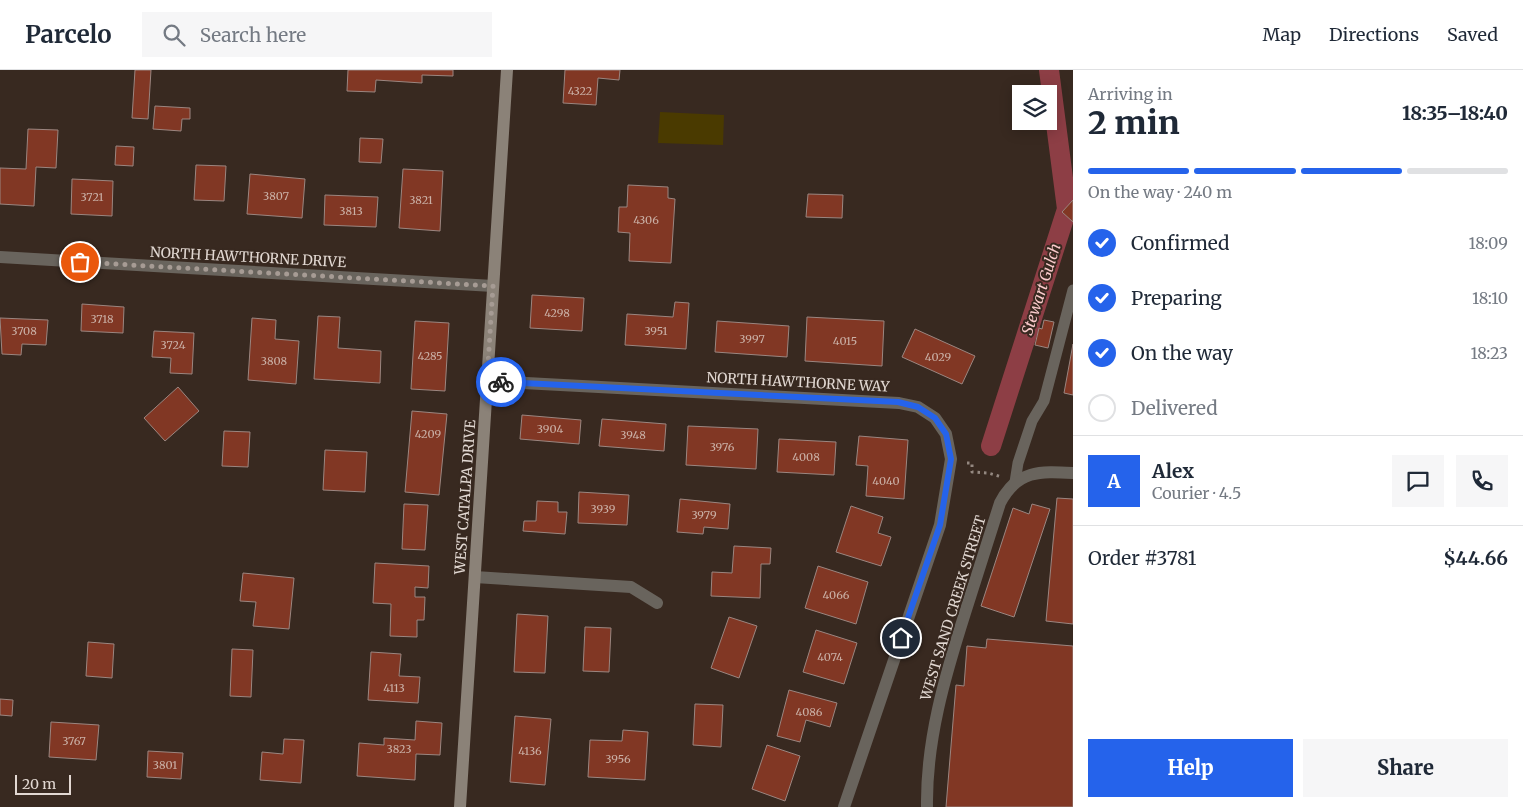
<!DOCTYPE html>
<html lang="en">
<head>
<meta charset="utf-8">
<style>
	:root { --surface:#fff; --page:#f6f6f7; --text:#1f2937; --muted:#747a83; --line:#e0e1e3; --accent:#2563eb }
	body { margin:0; font-family:Merriweather,serif; background:var(--page); color:var(--text); height:100vh; display:flex; flex-direction:column; font-size:19px; white-space:nowrap }
	* { box-sizing:border-box; margin:0 }
	p { font-size:16px; color:var(--muted) }
	.icon { flex:none; width:28px; height:28px; fill:none; stroke:currentColor; stroke-width:2; stroke-linecap:round; stroke-linejoin:round }
	.map { position:relative; flex:1; overflow:hidden }
	.side { display:flex; flex-direction:column; background:var(--surface); width:450px }
	.side>* { flex:none }
	.controls { position:absolute; left:1012px; top:15px; display:grid; gap:10px }
	.controls a { display:grid; place-items:center; width:45px; height:45px; border-radius:0px; background:var(--surface); box-shadow:0 2px 12px #0003; font-size:25px }
	.scale { position:absolute; left:15px; bottom:12px; width:56px; box-sizing:border-box; padding-left:5px; border:2px solid #e2d8d2; border-top:0; font-size:14px; line-height:18px; white-space:nowrap; color:#e2d8d2; -webkit-text-stroke:4px #382920; paint-order:stroke }
	.pin { position:absolute; display:grid; place-items:center; width:42px; height:42px; color:#fff; margin:-21px; border:2px solid #fff; border-radius:50%; box-shadow:0 1px 5px #0007 }
	.courier { position:absolute; display:grid; place-items:center; width:50px; height:50px; margin:-25px; border:4px solid #2563eb; border-radius:50%; background:#fff; color:#222; box-shadow:0 1px 6px #0007 }
	.head em { font-style:normal; font-weight:800 }
	.head div { display:flex; flex-direction:column-reverse }
	.head { display:flex; align-items:center; justify-content:space-between; height:85px; padding:0 15px }
	h1 { font-size:32px; font-weight:800; line-height:38px }
	.bar { display:grid; grid-template-columns:repeat(4,1fr); gap:8px 5px; align-content:center; height:60px; padding:0 15px }
	.bar i { height:6px; border-radius:4px; background:var(--line) }
	.bar .active { background:var(--accent) }
	.bar p { grid-column:span 4 }
	.line { display:flex; align-items:center; gap:12px; padding:0 15px; border-top:1px solid var(--line) }
	.line div { flex:1 }
	.round { display:grid; place-items:center; flex:none; width:52px; height:52px; border-radius:0px; background:var(--page) }
	ol { padding:0 15px; list-style:none }
	li { display:flex; align-items:center; gap:15px; height:55px }
	li p { margin-inline-start:auto }
	li .icon { padding:5px; border-radius:50%; background:var(--accent); color:#fff; stroke-width:4 }
	li:last-child { color:var(--muted) }
	li i { width:28px; height:28px; border:2px solid var(--line); border-radius:50% }
	.button { display:flex; gap:10px; margin-top:auto; padding:10px 15px }
	.button a { flex:1; height:58px; border-radius:0px; background:var(--accent); color:#fff; font-size:20px; font-weight:800; line-height:58px; text-align:center }
	.button a+a { background:var(--page); color:var(--text) }
	header { display:flex; align-items:center; gap:30px; box-sizing:border-box; height:70px; padding:0 25px; background:var(--surface); border-bottom:1px solid var(--line) }
	header strong { font-size:24px }
	nav { display:flex; gap:28px; margin-inline-start:auto; font-size:18px }
	.search { width:350px; height:45px; background:var(--page); display:flex; align-items:center; gap:12px; box-sizing:border-box; padding:0 18px; border-radius:0px; color:var(--muted); font-size:19px }
	main { display:flex; flex:1; min-height:0 }
	.map>svg:first-child { display:block }
</style>
</head>
<body>
<header>
<strong>Parcelo</strong>
<div class="search"><svg class="icon" aria-label="search" viewBox="0 0 24 24"><circle cx="10" cy="10" r="6"/><path d="M15 15l6 6"/></svg>Search here</div>
<nav><a>Map</a><a>Directions</a><a>Saved</a></nav>
</header>
<main>
<div class="map">
<svg width="1073" height="737" viewBox="0 0 1073 737">
	<rect width="100%" height="100%" fill="#382920"/>
	<path fill="#4a3a00" d="M 660,42 L 724,45 L 723,75 L 658,73 Z"/>
	<g fill="none" stroke-linecap="round" stroke-linejoin="round">
		<path stroke="#8d3e45" stroke-width="20" d="M 991,376 L 1067,139 L 1049,0"/>
	</g>
	<path fill="#813724" stroke="#9b8680" d="M 135,0 L 151,0 L 148,49 L 132,48 Z
		M 348,0 L 453,0 L 453,6 L 422,5 L 422,13 L 376,10 L 375,22 L 347,21 Z
		M 565,0 L 620,0 L 619,10 L 598,8 L 596,35 L 563,33 Z
		M 155,36 L 190,38 L 190,49 L 182,49 L 181,61 L 153,59 Z
		M 28,59 L 58,60 L 56,98 L 36,97 L 34,136 L 0,134 L 0,98 L 26,99 Z
		M 360,68 L 383,69 L 381,93 L 359,92 Z
		M 116,76 L 134,77 L 133,96 L 115,95 Z
		M 196,95 L 226,96 L 224,131 L 194,130 Z
		M 403,99 L 443,101 L 440,161 L 399,158 Z
		M 250,104 L 305,109 L 302,148 L 247,144 Z
		M 72,109 L 113,111 L 112,146 L 71,144 Z
		M 628,115 L 668,117 L 668,128 L 675,129 L 671,193 L 629,191 L 630,163 L 618,162 L 619,137 L 627,137 Z
		M 808,124 L 843,125 L 842,148 L 806,147 Z
		M 325,125 L 378,127 L 376,157 L 324,155 Z
		M 1073,130 L 1073,152 L 1062,142 Z
		M 532,225 L 584,228 L 582,261 L 530,258 Z
		M 675,232 L 689,233 L 686,279 L 625,275 L 627,244 L 673,247 Z
		M 82,234 L 124,237 L 123,263 L 81,261 Z
		M 318,246 L 340,247 L 338,278 L 381,281 L 380,313 L 314,309 Z
		M 807,247 L 884,251 L 882,296 L 805,291 Z
		M 0,248 L 48,250 L 46,275 L 22,274 L 21,285 L 2,284 Z
		M 252,248 L 276,250 L 275,269 L 299,271 L 296,314 L 248,310 Z
		M 1044,250 L 1054,252 L 1048,278 L 1035,275 L 1039,258 L 1042,259 Z
		M 415,251 L 449,253 L 445,321 L 411,319 Z
		M 717,251 L 789,256 L 787,287 L 715,282 Z
		M 915,259 L 975,286 L 962,314 L 902,287 Z
		M 154,261 L 194,263 L 192,304 L 170,303 L 171,288 L 152,287 Z
		M 1073,274 L 1073,325 L 1064,323 Z
		M 178,317 L 199,341 L 165,371 L 144,348 Z
		M 412,341 L 447,344 L 439,425 L 405,422 Z
		M 522,345 L 581,350 L 579,374 L 520,369 Z
		M 602,349 L 666,354 L 664,381 L 599,376 Z
		M 688,356 L 758,359 L 756,399 L 686,395 Z
		M 224,361 L 250,362 L 248,397 L 222,396 Z
		M 859,366 L 908,370 L 904,429 L 866,426 L 868,396 L 856,395 Z
		M 779,369 L 836,372 L 834,405 L 777,402 Z
		M 325,380 L 367,382 L 365,422 L 323,420 Z
		M 579,422 L 629,425 L 627,455 L 578,453 Z
		M 1057,428 L 1073,429 L 1073,554 L 1046,551 Z
		M 680,429 L 730,434 L 728,459 L 704,457 L 703,464 L 677,462 Z
		M 537,431 L 558,432 L 558,442 L 567,442 L 565,464 L 523,461 L 524,451 L 536,451 Z
		M 404,434 L 428,435 L 425,480 L 402,479 Z
		M 1032,434 L 1050,439 L 1014,547 L 981,536 L 1013,438 L 1029,444 Z
		M 851,436 L 883,447 L 878,463 L 891,467 L 881,496 L 836,482 Z
		M 734,476 L 771,478 L 770,494 L 761,494 L 760,528 L 711,526 L 712,502 L 732,503 Z
		M 375,493 L 429,496 L 428,518 L 415,517 L 415,527 L 425,527 L 424,550 L 417,550 L 417,567 L 390,566 L 391,534 L 373,533 Z
		M 818,496 L 868,512 L 856,554 L 805,538 Z
		M 243,503 L 294,508 L 289,559 L 253,556 L 256,532 L 240,531 Z
		M 517,544 L 548,546 L 545,603 L 514,602 Z
		M 729,547 L 757,556 L 739,608 L 711,598 Z
		M 585,557 L 611,558 L 609,602 L 583,601 Z
		M 816,560 L 857,573 L 844,614 L 803,602 Z
		M 987,569 L 1073,576 L 1073,737 L 946,737 L 956,615 L 964,616 L 967,576 L 986,578 Z
		M 88,572 L 114,574 L 112,608 L 86,606 Z
		M 232,579 L 253,580 L 251,627 L 230,626 Z
		M 371,582 L 401,584 L 399,606 L 420,607 L 418,633 L 368,630 Z
		M 789,620 L 837,633 L 830,657 L 806,650 L 800,672 L 777,666 Z
		M 0,629 L 13,630 L 12,646 L 0,645 Z
		M 695,634 L 723,635 L 721,677 L 693,675 Z
		M 515,646 L 551,649 L 545,715 L 510,712 Z
		M 416,651 L 442,653 L 440,685 L 416,684 L 415,710 L 357,706 L 359,673 L 384,675 L 384,668 L 415,670 Z
		M 51,652 L 99,655 L 96,690 L 49,687 Z
		M 623,660 L 648,662 L 645,710 L 588,707 L 590,670 L 622,671 Z
		M 284,669 L 304,670 L 301,713 L 260,710 L 262,682 L 283,684 Z
		M 767,675 L 800,686 L 785,731 L 752,719 Z
		M 148,681 L 183,683 L 181,709 L 147,707 Z"/>
	<g fill="none" stroke-linecap="round" stroke-linejoin="round">
		<path stroke="#948880" stroke-width="3" stroke-dasharray="2.5 4" stroke-linecap="butt" d="M 967,393 L 972,393 L 972,402 L 988,403 L 1002,407"/>
		<path stroke="#69645d" stroke-width="11" d="M 1015,412 L 1018,393 L 1032,351 L 1044,331 L 1073,220"/>
		<path stroke="#69645d" stroke-width="12" d="M 0,187 L 493,216
			M 487,311 L 899,333 L 918,337 L 935,348 L 946,364 L 951,389 L 940,455 L 844,737
			M 475,507 L 631,517 L 657,533
			M 927,737 C 926,670 945,606 965,543 C 977,506 988,470 1000,433 C 1017,400 1040,401 1073,403"/>
		<path stroke="#8b8278" stroke-width="12" d="M 460,737 L 507,0"/>
	</g>
	<g fill="none" stroke-linecap="round" stroke-linejoin="round">
		<path stroke="#a69b94" stroke-width="5" stroke-dasharray="0 9" d="M 80,192 L 493,216 L 487,311 L 501,312"/>
		<path stroke="#2563eb" stroke-width="6" d="M 501,312 L 898,332 L 918,337 L 935,348 L 946,364 L 951,389 L 940,455 L 901,568"/>
	</g>
	<g text-anchor="middle" dominant-baseline="central" stroke-width="4" stroke-linejoin="round" paint-order="stroke">
		<g font-size="11" fill="#cab0a6">
			<text x="580" y="21">4322</text>
			<text x="276" y="126">3807</text>
			<text x="92" y="127">3721</text>
			<text x="421" y="130">3821</text>
			<text x="351" y="141">3813</text>
			<text x="646" y="150">4306</text>
			<text x="557" y="243">4298</text>
			<text x="102" y="249">3718</text>
			<text x="24" y="261">3708</text>
			<text x="656" y="261">3951</text>
			<text x="752" y="269">3997</text>
			<text x="845" y="271">4015</text>
			<text x="173" y="275">3724</text>
			<text x="430" y="286">4285</text>
			<text x="938" y="287">4029</text>
			<text x="274" y="291">3808</text>
			<text x="550" y="359">3904</text>
			<text x="428" y="364">4209</text>
			<text x="633" y="365">3948</text>
			<text x="722" y="377">3976</text>
			<text x="806" y="387">4008</text>
			<text x="886" y="411">4040</text>
			<text x="603" y="439">3939</text>
			<text x="704" y="445">3979</text>
			<text x="836" y="525">4066</text>
			<text x="830" y="587">4074</text>
			<text x="394" y="618">4113</text>
			<text x="809" y="642">4086</text>
			<text x="74" y="671">3767</text>
			<text x="399" y="679">3823</text>
			<text x="530" y="681">4136</text>
			<text x="618" y="689">3956</text>
			<text x="165" y="695">3801</text>
		</g>
		<g font-size="14" fill="#e2d8d2" stroke="#382920">
			<text transform="translate(248 187) rotate(3)">NORTH HAWTHORNE DRIVE</text>
			<text transform="translate(798 312) rotate(3)">NORTH HAWTHORNE WAY</text>
			<text transform="translate(465 427) rotate(-86)">WEST CATALPA DRIVE</text>
			<text transform="translate(953 538) rotate(-73)">WEST SAND CREEK STREET</text>
		</g>
		<g font-size="15" font-style="italic" fill="#fbcbcc" stroke="#382920">
			<text transform="translate(1041 219) rotate(-72)">Stewart Gulch</text>
		</g>
	</g>
</svg>
<div class="controls">
<a><svg class="icon" aria-label="layers" viewBox="0 0 24 24"><path d="M12 4l9 5-9 5-9-5zM3 14l9 5 9-5"/></svg></a>
</div>
<div class="scale">20 m</div>
<div class="pin" style="left:80px;top:192px;background:#ea580c"><svg class="icon" aria-label="bag" viewBox="0 0 24 24"><path d="M5 8h14l-1 12H6zM9 8a3 3 0 0 1 6 0"/></svg></div>
<div class="pin" style="left:901px;top:568px;background:#1f2937"><svg class="icon" aria-label="home" viewBox="0 0 24 24"><path d="M3 11l9-7 9 7M6 9v11h12V9"/></svg></div>
<div class="courier" style="left:501px;top:312px"><svg class="icon" aria-label="bike" viewBox="0 0 24 24"><circle cx="6" cy="16" r="4"/><circle cx="18" cy="16" r="4"/><path d="M6 16l4-8h5l3 8M10 8l3 8H6M13 5h3"/></svg></div>
</div>
<section class="side">
<div class="head"><div><h1>2 min</h1><p>Arriving in</p></div><em>18:35–18:40</em></div>
<div class="bar"><i class="active"></i><i class="active"></i><i class="active"></i><i></i><p>On the way · 240 m</p></div>
<ol>
<li><svg class="icon" aria-label="check" viewBox="0 0 24 24"><path d="M5 12l5 5 9-10"/></svg>Confirmed<p>18:09</p></li>
<li><svg class="icon" aria-label="check" viewBox="0 0 24 24"><path d="M5 12l5 5 9-10"/></svg>Preparing<p>18:10</p></li>
<li><svg class="icon" aria-label="check" viewBox="0 0 24 24"><path d="M5 12l5 5 9-10"/></svg>On the way<p>18:23</p></li>
<li><i></i>Delivered</li>
</ol>
<div class="line" style="height:90px"><b class="round" style="background:var(--accent);color:#fff">A</b><div><b>Alex</b><p>Courier · 4.5</p></div><a class="round"><svg class="icon" aria-label="chat" viewBox="0 0 24 24"><path d="M4 5h16v11H9l-5 4z"/></svg></a><a class="round"><svg class="icon" aria-label="phone" viewBox="0 0 24 24"><path d="M5 4h4l2 5-3 2q2 4 5 5l2-3 5 2v4C11 20 4 13 5 4z"/></svg></a></div>
<div class="line" style="height:65px"><div>Order #3781</div><b>$44.66</b></div>
<div class="button"><a>Help</a><a>Share</a></div>
</section>
</main>
</body>
</html>
